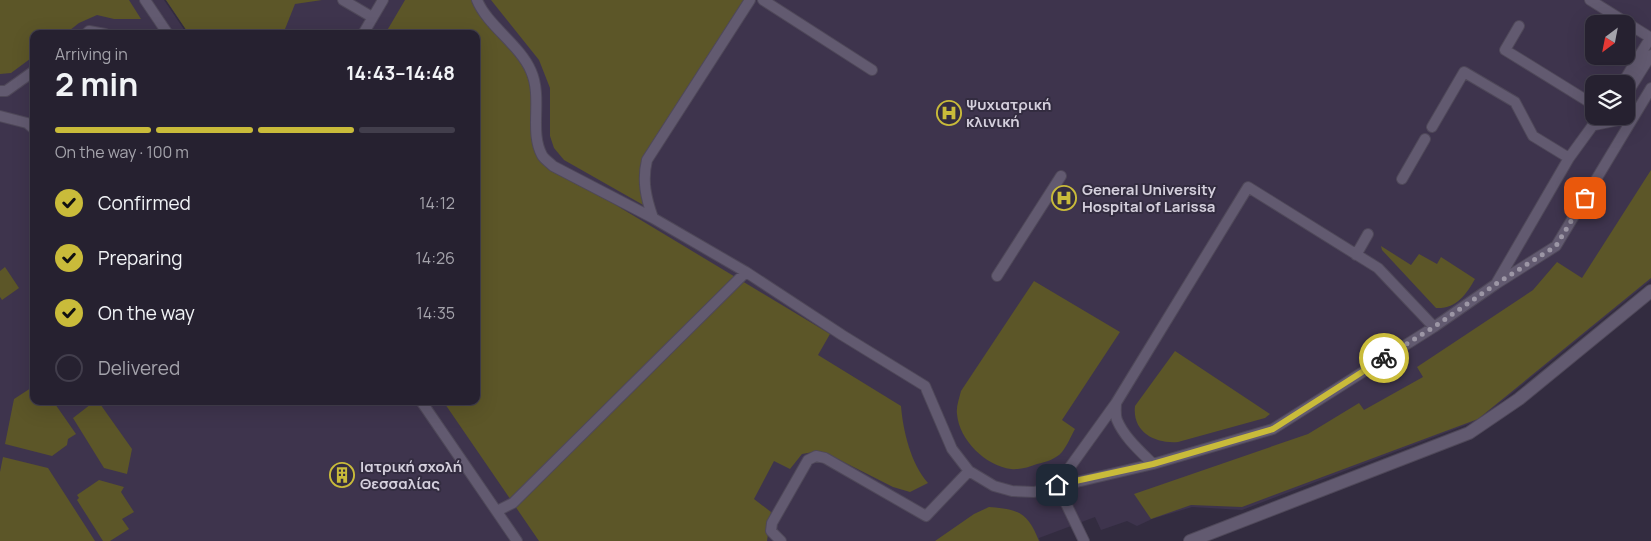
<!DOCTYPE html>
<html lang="en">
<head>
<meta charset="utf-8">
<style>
	:root { --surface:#262130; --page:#322e3c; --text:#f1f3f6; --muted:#a4a3ab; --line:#423e4c; --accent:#c9bb3a }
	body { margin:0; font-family:Manrope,sans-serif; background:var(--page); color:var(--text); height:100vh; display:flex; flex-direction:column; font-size:19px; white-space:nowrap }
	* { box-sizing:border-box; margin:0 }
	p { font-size:16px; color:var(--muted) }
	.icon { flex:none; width:28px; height:28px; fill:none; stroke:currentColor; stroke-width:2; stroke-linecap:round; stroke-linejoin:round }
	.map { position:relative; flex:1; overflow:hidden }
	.sheet { position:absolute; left:30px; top:30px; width:450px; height:375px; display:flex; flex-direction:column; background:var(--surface); border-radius:10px; box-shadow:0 5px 20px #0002,0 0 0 1px var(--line) }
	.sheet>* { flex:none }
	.needle { width:32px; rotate:212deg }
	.fabs { position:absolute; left:1585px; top:15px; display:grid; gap:10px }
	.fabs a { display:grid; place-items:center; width:50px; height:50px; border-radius:10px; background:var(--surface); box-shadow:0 5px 20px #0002,0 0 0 1px var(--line); font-size:25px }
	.pin { position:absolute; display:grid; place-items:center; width:42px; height:42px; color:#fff; margin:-21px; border-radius:10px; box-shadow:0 2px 8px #0006 }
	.courier { position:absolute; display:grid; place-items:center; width:50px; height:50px; margin:-25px; border:4px solid #c9bb3a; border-radius:50%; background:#fff; color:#222; box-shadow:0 1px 6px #0007 }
	.headline em { font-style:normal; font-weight:700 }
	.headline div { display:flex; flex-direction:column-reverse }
	.headline { display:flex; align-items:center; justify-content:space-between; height:85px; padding:0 25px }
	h1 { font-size:32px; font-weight:700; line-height:38px }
	.bar { display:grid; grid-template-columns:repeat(4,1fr); gap:8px 5px; align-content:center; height:60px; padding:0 25px }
	.bar i { height:6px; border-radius:4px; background:var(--line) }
	.bar .selected { background:var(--accent) }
	.bar p { grid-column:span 4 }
	ol { padding:0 25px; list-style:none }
	li { display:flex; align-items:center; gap:15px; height:55px }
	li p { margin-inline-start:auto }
	li .icon { padding:5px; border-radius:50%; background:var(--accent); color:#111; stroke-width:4 }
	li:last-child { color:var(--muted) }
	li i { width:28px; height:28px; border:2px solid var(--line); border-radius:50% }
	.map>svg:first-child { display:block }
</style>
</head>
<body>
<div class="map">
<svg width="1651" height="541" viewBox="0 0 1651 541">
	<rect width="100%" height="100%" fill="#332c40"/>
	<path fill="#3e344d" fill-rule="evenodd" d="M 0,0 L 164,0 L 187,34 L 34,34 L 34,401 L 476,401 L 476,34 L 189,34 L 166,0 L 1651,0 L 1651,280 L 1479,420 L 1242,510 L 1192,507 L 1152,519 L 1137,526 L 1127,521 L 1101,530 L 1095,517 L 1039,538 L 1040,541 L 0,541 ZM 1594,24 L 1626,24 L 1626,56 L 1594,56 ZM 1594,84 L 1626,84 L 1626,116 L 1594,116 Z"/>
	<path fill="#5c5628" d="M 0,0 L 129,0 L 141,19 L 114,19 L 97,15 L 79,23 L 65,34 L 34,34 L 34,56 L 11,73 L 0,74 Z
		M 166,0 L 322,0 L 295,4 L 283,34 L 189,34 Z
		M 405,0 L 479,0 L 531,72 L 539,142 L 551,166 L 830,334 L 818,355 L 901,406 C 903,431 911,464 928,483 L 910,492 L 893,487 L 826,453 L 813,452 L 802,454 L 790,469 L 774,461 L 754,499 L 771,512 L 767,541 L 539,541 L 443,401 L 476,401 L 476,34 L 385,34 Z
		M 491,0 L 753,0 L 644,156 L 645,206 L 564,160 L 554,148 L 550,136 L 550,88 L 539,60 Z
		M 1651,170 L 1651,278 L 1478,419 L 1242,507 L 1191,505 L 1151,519 L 1134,494 L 1308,434 L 1359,403 L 1364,410 L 1423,377 L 1417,367 L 1533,290 L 1557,262 L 1582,278 Z
		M 1381,246 L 1411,265 L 1419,254 L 1437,264 L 1441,257 L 1475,279 C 1466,295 1456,309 1436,308 L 1382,250 Z
		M 5,267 L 19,288 L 2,300 L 0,297 L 0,271 Z
		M 1034,281 L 1120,332 L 1062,420 L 1075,429 C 1071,436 1067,446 1062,452 C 1056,459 1046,462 1037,464 C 1029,467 1020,470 1011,469 C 986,466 959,440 957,414 C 956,407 959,399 961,391 Z
		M 1175,351 L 1270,414 L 1265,418 L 1178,442 C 1155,444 1132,432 1135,406 Z
		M 34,386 L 34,401 L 53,401 L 76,434 L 68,439 L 67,445 L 52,456 L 5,444 L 14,399 Z
		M 95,401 L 98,401 L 132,449 L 127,474 L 104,468 L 73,418 Z
		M 3,457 L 48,468 L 95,541 L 0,541 L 0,472 Z
		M 99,480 L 124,487 L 121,492 L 134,512 L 122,519 L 129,529 L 110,541 L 103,541 L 77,500 L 79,498 L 77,495 Z
		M 989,507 C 1019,509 1028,513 1039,541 L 935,541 L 974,514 Z"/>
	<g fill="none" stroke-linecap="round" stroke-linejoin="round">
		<defs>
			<path id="service" d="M 145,0 L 168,34
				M 343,0 L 372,17
				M 477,0 C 487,25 520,45 531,71 C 543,98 529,131 542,155 C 544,159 549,162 553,166 L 653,218 L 746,272 L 842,335 L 925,386 L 952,449 L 969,471 L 994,486 L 1012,491 L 1034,492 L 1153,464 L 1273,429 L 1434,327 L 1496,284 L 1556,246 L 1651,88
				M 763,0 L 872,70
				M 1590,0 L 1651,38
				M 1519,26 L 1505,50 L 1594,105
				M 86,34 L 89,31 L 105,34
				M 363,34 L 383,0
				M 1622,84 L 1651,37
				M 0,91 L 6,91 L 34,71
				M 1626,95 L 1651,55
				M 0,116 L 27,123 L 34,129
				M 1595,125 L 1633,117
				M 1432,127 L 1464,72 L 1515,102 L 1533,136 L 1569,158
				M 1402,179 L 1425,139
				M 653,218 C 646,198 642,181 647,160 L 750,0
				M 1356,255 L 1368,234
				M 997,276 L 1061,176
				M 1497,282 L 1569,158 L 1593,125 L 1602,116
				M 421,401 L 517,541
				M 1116,403 C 1116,408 1115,415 1117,420 C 1124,437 1140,451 1153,464
				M 497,511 L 513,503 L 746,272
				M 781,541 L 771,531 L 772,523 L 808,460 L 816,456 L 825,458 L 926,516 L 969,471
				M 1084,541 L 1057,485 L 1116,403 L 1248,187 L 1378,268 L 1434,327"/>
			<path id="tertiary" d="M 1190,541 L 1469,433 L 1519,399 L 1651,291"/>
		</defs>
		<use href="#service" stroke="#4f4859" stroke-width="12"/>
		<use href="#tertiary" stroke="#4f4859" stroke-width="14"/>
		<use href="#service" stroke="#625a70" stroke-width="10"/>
		<use href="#tertiary" stroke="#625a70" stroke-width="12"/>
	</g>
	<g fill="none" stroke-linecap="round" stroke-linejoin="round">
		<path stroke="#9c96a5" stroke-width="5" stroke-dasharray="0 9" d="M 1384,358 L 1434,327 L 1496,284 L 1556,246 L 1585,198"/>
		<path stroke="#c9bb3a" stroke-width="6" d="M 1057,485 L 1153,464 L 1273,429 L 1384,358"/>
	</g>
	<defs>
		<symbol id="hospital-ring" viewBox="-11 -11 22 22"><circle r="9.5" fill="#332c40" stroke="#c9bb3a" stroke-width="1.5"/><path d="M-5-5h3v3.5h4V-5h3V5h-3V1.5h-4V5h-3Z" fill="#c9bb3a"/></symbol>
		<symbol id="building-ring" viewBox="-11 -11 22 22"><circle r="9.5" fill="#332c40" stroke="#c9bb3a" stroke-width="1.5"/><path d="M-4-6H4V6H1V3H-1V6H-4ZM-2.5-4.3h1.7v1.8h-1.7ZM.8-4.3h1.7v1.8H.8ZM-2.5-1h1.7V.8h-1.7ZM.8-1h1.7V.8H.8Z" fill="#c9bb3a"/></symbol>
	</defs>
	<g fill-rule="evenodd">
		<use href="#hospital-ring" x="935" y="99" width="28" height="28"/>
		<use href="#hospital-ring" x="1050" y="184" width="28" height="28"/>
		<use href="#building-ring" x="328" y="461" width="28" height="28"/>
	</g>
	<g text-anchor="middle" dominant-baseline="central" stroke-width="4" stroke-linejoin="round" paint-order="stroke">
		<g font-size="15" font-weight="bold" fill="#d4cfdc" stroke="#332c40" text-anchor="start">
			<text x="966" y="104">Ψυχιατρική<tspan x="966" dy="17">κλινική</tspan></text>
			<text x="1082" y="189">General University<tspan x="1082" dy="17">Hospital of Larissa</tspan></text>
			<text x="360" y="466">Ιατρική σχολή<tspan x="360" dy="17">Θεσσαλίας</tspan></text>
		</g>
	</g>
</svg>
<div class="fabs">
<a><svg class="needle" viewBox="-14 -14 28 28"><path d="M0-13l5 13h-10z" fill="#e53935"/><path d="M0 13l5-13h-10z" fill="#a4a3ab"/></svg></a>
<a><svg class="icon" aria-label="layers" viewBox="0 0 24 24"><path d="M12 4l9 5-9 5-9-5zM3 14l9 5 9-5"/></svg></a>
</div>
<div class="pin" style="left:1585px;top:198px;background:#ea580c"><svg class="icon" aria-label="bag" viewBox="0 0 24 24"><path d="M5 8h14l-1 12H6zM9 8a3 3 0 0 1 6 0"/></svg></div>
<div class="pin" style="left:1057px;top:485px;background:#1f2937"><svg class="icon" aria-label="home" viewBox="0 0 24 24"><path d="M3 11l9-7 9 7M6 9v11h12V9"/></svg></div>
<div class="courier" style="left:1384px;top:358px"><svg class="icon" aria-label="bike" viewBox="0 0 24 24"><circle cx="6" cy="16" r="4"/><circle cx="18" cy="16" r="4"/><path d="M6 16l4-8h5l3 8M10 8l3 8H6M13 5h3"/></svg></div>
<section class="sheet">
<div class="headline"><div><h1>2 min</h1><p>Arriving in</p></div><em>14:43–14:48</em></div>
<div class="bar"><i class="selected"></i><i class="selected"></i><i class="selected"></i><i></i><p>On the way · 100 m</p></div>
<ol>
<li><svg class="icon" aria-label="check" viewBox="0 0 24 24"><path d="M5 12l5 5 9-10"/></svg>Confirmed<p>14:12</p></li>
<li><svg class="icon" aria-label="check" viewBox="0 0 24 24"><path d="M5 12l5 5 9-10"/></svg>Preparing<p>14:26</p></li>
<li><svg class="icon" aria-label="check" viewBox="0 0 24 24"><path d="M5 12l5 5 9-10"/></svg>On the way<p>14:35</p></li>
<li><i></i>Delivered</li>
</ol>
</section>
</div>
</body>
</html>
